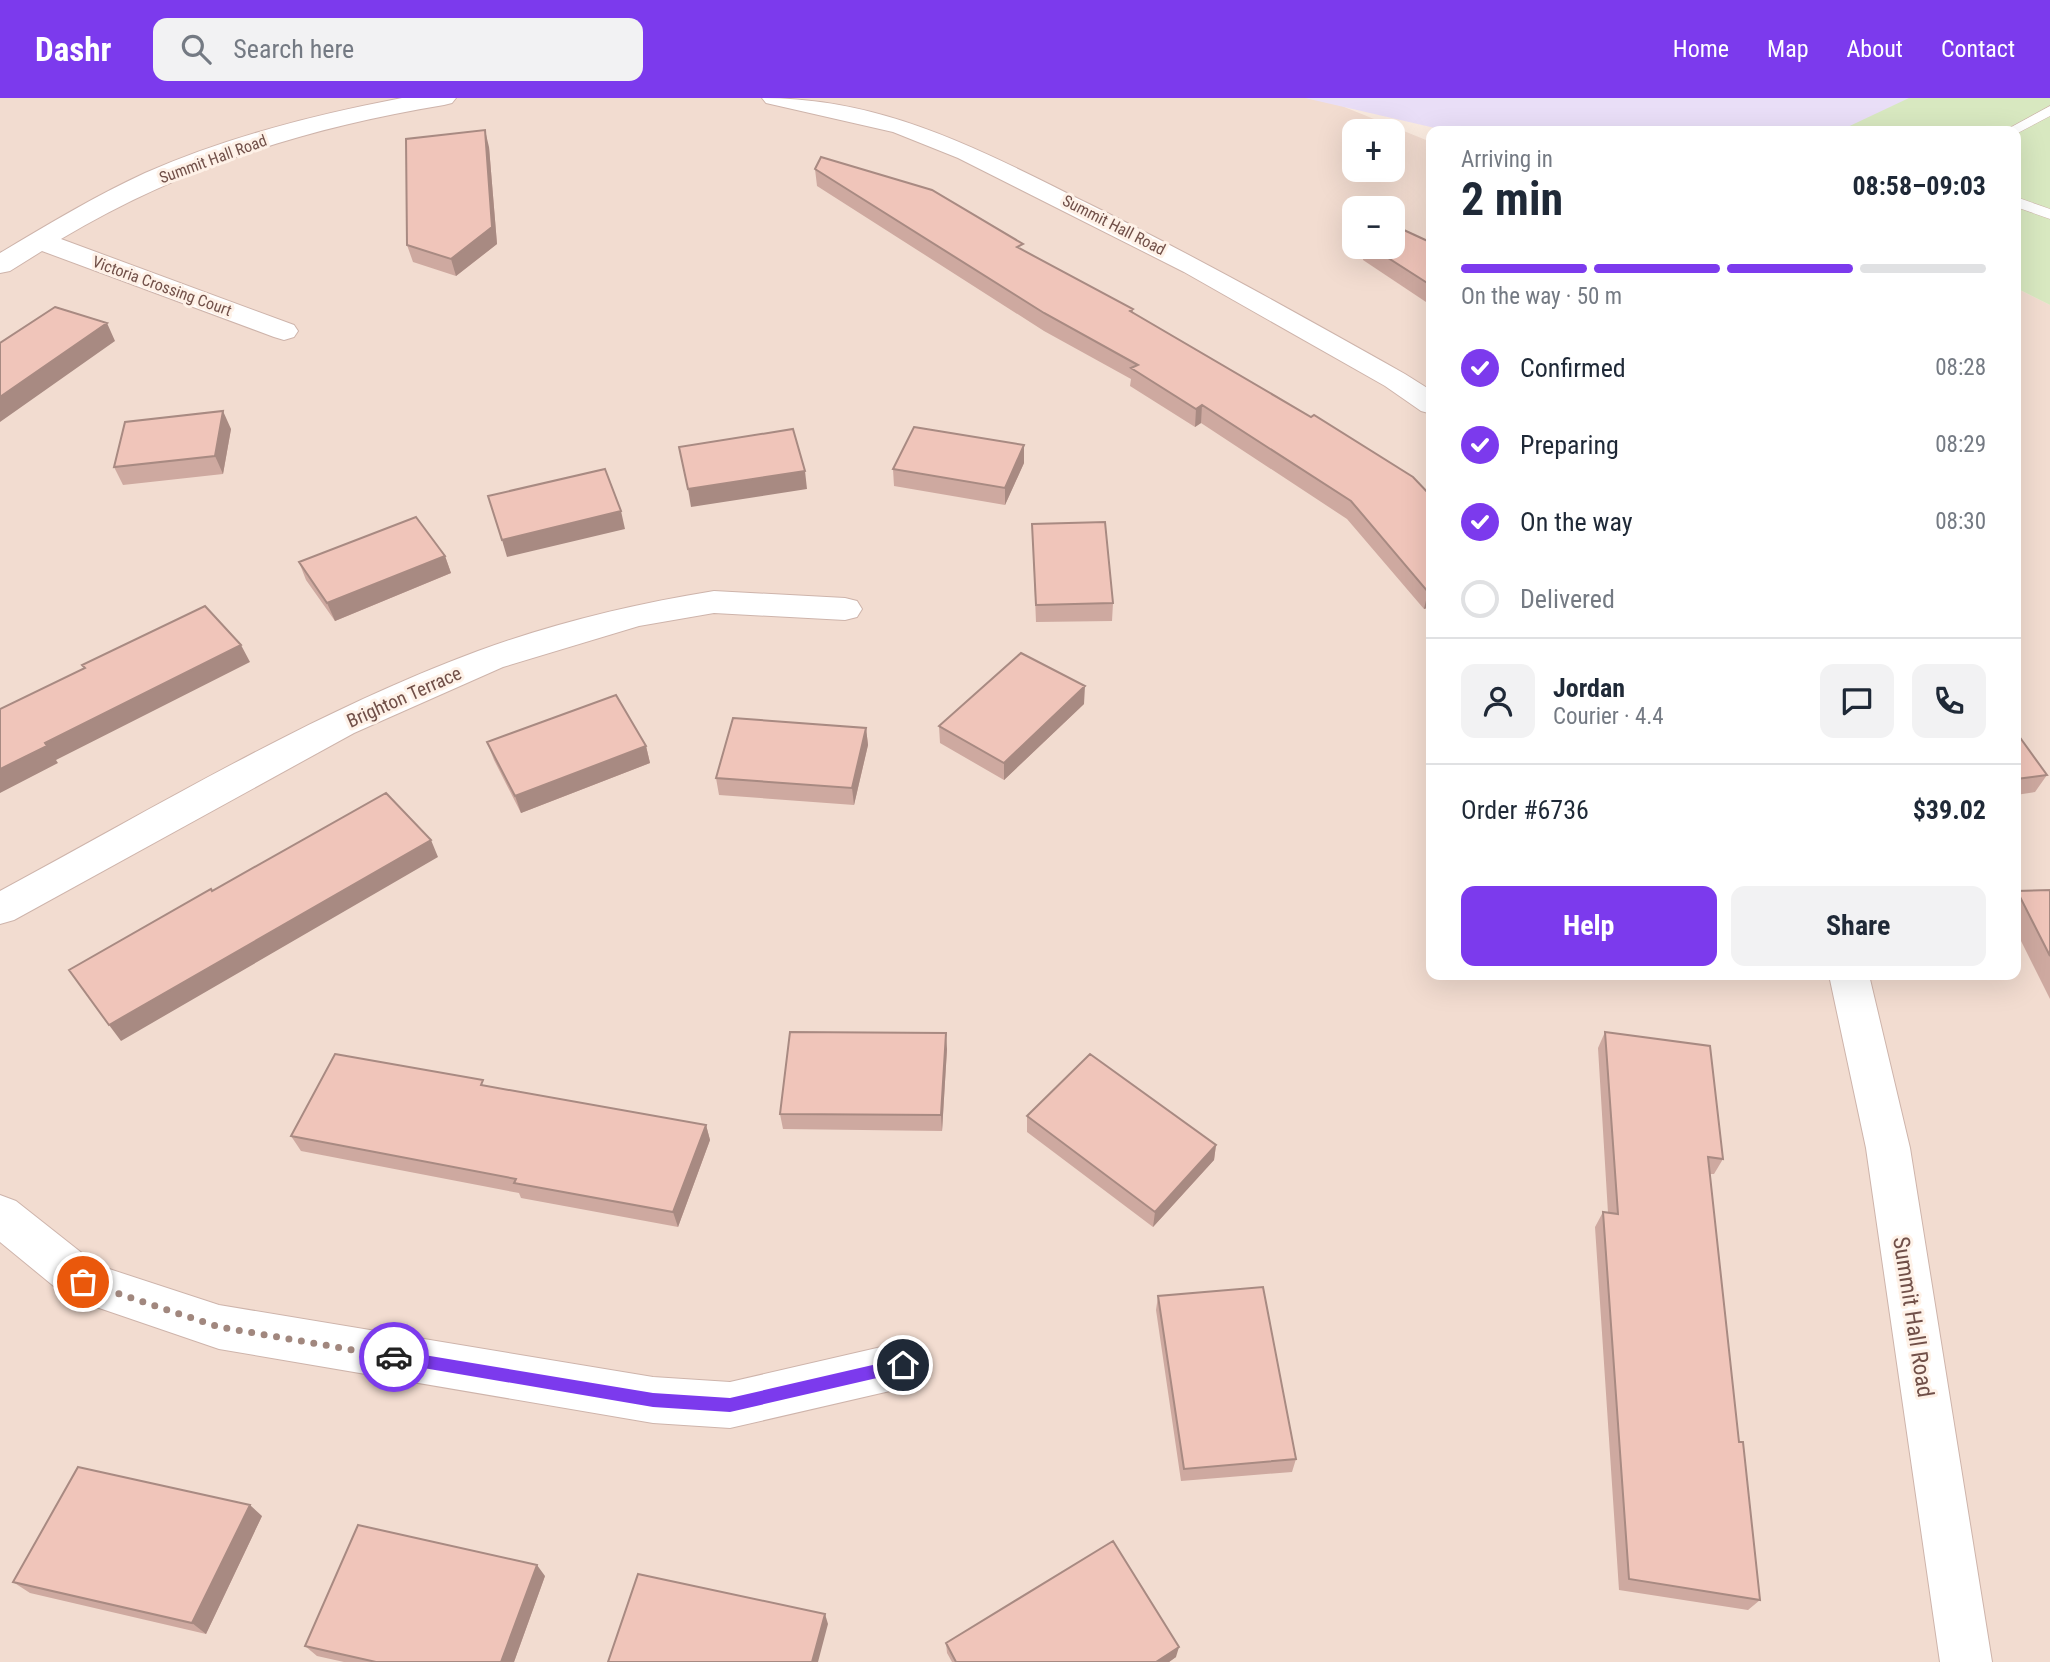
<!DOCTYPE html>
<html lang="en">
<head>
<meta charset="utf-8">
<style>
	:root { --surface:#fff; --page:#f2f2f3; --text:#1f2937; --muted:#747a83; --line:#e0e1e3; --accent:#7c3aed }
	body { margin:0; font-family:"Roboto Condensed",sans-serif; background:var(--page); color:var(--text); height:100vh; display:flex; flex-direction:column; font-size:26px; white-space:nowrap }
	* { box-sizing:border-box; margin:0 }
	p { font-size:23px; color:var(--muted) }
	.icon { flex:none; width:38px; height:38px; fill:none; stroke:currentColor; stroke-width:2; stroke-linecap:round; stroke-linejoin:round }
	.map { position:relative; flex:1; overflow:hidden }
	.drawer { position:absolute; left:1426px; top:28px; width:595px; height:854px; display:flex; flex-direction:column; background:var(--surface); border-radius:14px; box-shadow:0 7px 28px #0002 }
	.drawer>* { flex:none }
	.controls { position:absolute; left:1342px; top:21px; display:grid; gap:14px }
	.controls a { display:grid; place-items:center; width:63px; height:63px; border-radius:14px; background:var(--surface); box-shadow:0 7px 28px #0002; font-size:35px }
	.pin { position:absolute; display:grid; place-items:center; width:60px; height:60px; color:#fff; margin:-30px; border:4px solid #fff; border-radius:50%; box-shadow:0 2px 7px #0007 }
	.courier { position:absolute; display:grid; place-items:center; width:70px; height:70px; margin:-35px; border:5px solid #7c3aed; border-radius:50%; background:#fff; color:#222; box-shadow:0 2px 9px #0007 }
	.overview em { font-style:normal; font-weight:700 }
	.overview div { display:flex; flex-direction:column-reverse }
	.overview { display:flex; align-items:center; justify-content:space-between; height:119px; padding:0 35px }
	h1 { font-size:46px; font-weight:700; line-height:52px }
	.bar { display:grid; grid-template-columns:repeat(4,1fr); gap:10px 7px; align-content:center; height:84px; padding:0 35px }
	.bar i { height:9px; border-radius:5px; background:var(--line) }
	.bar .active { background:var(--accent) }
	.bar p { grid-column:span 4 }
	.line { display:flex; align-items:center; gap:18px; padding:0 35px; border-top:2px solid var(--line) }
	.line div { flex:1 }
	.round { display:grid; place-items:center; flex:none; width:74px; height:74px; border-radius:14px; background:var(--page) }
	ol { padding:0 35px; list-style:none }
	li { display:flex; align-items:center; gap:21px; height:77px }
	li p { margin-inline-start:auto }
	li .icon { padding:7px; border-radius:50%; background:var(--accent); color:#fff; stroke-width:4 }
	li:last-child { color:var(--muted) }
	li i { width:38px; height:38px; border:4px solid var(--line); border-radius:50% }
	.action { display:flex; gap:14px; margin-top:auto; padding:14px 35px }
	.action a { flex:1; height:80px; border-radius:14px; background:var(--accent); color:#fff; font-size:28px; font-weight:700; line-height:80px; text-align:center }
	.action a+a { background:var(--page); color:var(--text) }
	header { display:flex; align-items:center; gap:42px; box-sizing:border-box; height:98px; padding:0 35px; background:var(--accent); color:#fff }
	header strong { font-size:33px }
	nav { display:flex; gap:38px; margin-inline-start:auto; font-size:24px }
	.search { width:490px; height:63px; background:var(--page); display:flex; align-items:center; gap:18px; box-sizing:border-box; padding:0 24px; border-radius:14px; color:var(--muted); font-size:26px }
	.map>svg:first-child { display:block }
</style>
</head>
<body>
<header>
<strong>Dashr</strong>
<div class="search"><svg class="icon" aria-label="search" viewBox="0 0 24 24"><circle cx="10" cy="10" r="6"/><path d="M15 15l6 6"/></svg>Search here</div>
<nav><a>Home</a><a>Map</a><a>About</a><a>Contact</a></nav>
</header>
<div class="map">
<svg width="2050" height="1564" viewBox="0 0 2050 1564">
	<rect width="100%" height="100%" fill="#fbece1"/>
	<path fill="#f2dcd0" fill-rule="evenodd" d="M 0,0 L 1322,0 L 1431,44 L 1432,877 L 2016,877 L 2016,190 L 2050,207 L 2050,1564 L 0,1564 ZM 1354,33 L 1393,33 L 1393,72 L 1354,72 ZM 1354,110 L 1393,110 L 1393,149 L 1354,149 Z"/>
	<path fill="#e9def7" d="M 1305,0 L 1917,0 L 1853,33 L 1448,33 Z"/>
	<path fill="#d8e8c0" d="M 1909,0 L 2050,0 L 2050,207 L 2016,190 L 2016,33 L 1839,33 Z"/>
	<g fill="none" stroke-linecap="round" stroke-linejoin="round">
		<defs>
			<path id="lane" d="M 2050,8 L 2050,18 L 2016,36 L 2016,33 L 2004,33 Z
				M 2016,99 L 2050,111 L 2050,121 L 2016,109 Z"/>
			<path id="street" d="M 402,0 L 456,0 L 452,5 L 444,7 C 305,30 182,69 61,141 L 294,227 L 298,233 L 294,239 L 284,242 L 274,239 L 42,153 L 10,173 L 0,175 L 0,155 C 47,127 95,98 145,75 C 227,39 314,17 402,0 Z
				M 762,0 C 885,0 980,52 1087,105 C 1195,158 1300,217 1405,276 L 1432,293 L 1432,316 L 1421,313 L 1385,288 L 1184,174 L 958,60 L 893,34 L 766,5 Z
				M 714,493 L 845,500 L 857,503 L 862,511 L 857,519 L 845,522 L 714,515 L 639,528 L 503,569 L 354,635 L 14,822 L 0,826 L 0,793 C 156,709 311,615 478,553 C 554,525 634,506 714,493 Z
				M 1829,877 L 1869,877 L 1910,1050 L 1992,1564 L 1940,1564 L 1866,1050 Z
				M 0,1097 L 16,1103 L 97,1167 L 219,1207 L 653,1279 L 730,1284 L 903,1244 L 920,1251 L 927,1267 L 920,1283 L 903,1290 L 730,1330 L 653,1325 L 219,1251 L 67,1199 L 0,1144 Z"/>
		</defs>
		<use href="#lane" stroke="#ceb4ab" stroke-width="1"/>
		<use href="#street" stroke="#ceb4ab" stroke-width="2"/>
		<use href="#lane" fill="#fff" fill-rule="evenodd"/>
		<use href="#street" fill="#fff" fill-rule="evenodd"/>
	</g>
	<path fill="#cea9a0" d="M 489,49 L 497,146 L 456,178 L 413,164 L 407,147 Z
		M 815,71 L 1023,152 L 1133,211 L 1133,215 L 1432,399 L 1432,511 L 1430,509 L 1424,511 L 1347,421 L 1201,325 L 1195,329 L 1130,288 L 1131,281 L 1044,233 L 817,88 Z
		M 1432,145 L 1432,208 L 1363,162 L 1365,149 L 1393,149 Z
		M 231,331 L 223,376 L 123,387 L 114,369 Z
		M 1024,365 L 1005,407 L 894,388 L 893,371 Z
		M 1032,426 L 1113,505 L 1112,523 L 1036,524 Z
		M 445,458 L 451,475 L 335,523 L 306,482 L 299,464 Z
		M 1084,606 L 1004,682 L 940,645 L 939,628 Z
		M 866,630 L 868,647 L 854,707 L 719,697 L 716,680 Z
		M 2016,634 L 2047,677 L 2035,694 L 2016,697 Z
		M 487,644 L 646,648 L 650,665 L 521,715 L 494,662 Z
		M 2050,792 L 2050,901 L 2016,833 L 2017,793 Z
		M 1604,877 L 1685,877 L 1683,880 Z
		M 1605,934 L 1723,1061 L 1714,1076 L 1710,1076 L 1739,1344 L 1760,1502 L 1748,1512 L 1619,1492 L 1595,1129 L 1603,1114 L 1608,1115 L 1598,950 Z
		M 947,951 L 942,1033 L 783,1031 L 780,1016 Z
		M 486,988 L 706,1027 L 710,1042 L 678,1129 L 521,1100 L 519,1095 L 301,1053 L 291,1038 Z
		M 1027,1018 L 1216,1047 L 1214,1062 L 1153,1129 L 1027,1034 Z
		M 1158,1198 L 1296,1361 L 1292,1374 L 1181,1383 L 1156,1212 Z
		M 262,1418 L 206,1536 L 30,1495 L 13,1484 Z
		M 545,1478 L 514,1564 L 344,1564 L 317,1558 L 305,1548 Z
		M 946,1545 L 1176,1559 L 1169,1564 L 952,1564 L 947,1555 Z"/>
	<path fill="#a88a82" d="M 485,32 L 489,49 L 497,146 L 456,178 L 451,161 Z
		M 107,225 L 115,243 L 0,324 L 0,299 Z
		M 1202,307 L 1201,325 L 1195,329 L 1196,311 Z
		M 223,313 L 231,331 L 223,376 L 215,358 Z
		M 1024,347 L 1024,365 L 1005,407 L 1005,390 Z
		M 805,373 L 807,391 L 691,409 L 688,391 Z
		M 621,413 L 625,431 L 507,459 L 502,442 Z
		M 445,458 L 451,475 L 335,523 L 327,505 Z
		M 1432,493 L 1430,509 L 1424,511 L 1428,494 Z
		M 241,547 L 250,564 L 56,662 L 58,665 L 0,695 L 0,671 L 45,645 Z
		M 1085,588 L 1084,606 L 1004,682 L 1004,665 Z
		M 866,630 L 868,647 L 854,707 L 852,690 Z
		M 646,648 L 650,665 L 521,715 L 515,698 Z
		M 431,742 L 438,759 L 121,943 L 109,927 Z
		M 946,935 L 947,951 L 942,1033 L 941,1017 Z
		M 706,1027 L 710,1042 L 678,1129 L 673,1114 Z
		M 1216,1047 L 1214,1062 L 1153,1129 L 1155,1114 Z
		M 250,1407 L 262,1418 L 206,1536 L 192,1525 Z
		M 537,1467 L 545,1478 L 514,1564 L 501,1564 Z
		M 825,1516 L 828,1526 L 818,1564 L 812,1564 Z
		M 1179,1549 L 1176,1559 L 1169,1564 L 1156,1564 Z"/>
	<path fill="#f0c5ba" stroke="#a88a82" stroke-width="2" d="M 485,32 L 492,129 L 451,161 L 407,147 L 406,41 Z
		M 821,59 L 932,92 L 1023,146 L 1017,149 L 1133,211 L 1130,213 L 1311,319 L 1314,317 L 1413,379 L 1432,399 L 1432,493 L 1428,494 L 1351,403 L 1202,307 L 1196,311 L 1131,270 L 1138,267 L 1044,215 L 815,71 Z
		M 1393,127 L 1432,145 L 1432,188 L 1371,149 L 1393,149 Z
		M 55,209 L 107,225 L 0,299 L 0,245 Z
		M 223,313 L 215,358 L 114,369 L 125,324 Z
		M 914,329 L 1024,347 L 1005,390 L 893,371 Z
		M 793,331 L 805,373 L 688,391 L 679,349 Z
		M 605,371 L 621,413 L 502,442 L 488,398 Z
		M 416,419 L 445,458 L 327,505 L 299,464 Z
		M 1105,424 L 1113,505 L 1036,507 L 1032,426 Z
		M 205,508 L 241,547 L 45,645 L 47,648 L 0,671 L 0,611 L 85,570 L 82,567 Z
		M 1021,555 L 1085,588 L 1004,665 L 939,628 Z
		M 616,597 L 646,648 L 515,698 L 487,644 Z
		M 733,620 L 866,630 L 852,690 L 716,680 Z
		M 2016,634 L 2047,677 L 2016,681 Z
		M 386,695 L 431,742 L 109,927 L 69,872 L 211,791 L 212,793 Z
		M 2050,792 L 2050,858 L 2017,793 Z
		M 790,934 L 946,935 L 941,1017 L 780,1016 Z
		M 1605,934 L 1710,948 L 1723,1061 L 1708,1059 L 1739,1344 L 1743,1344 L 1760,1502 L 1629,1481 L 1603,1114 L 1618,1116 Z
		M 335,956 L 483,982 L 481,987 L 706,1027 L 673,1114 L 514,1085 L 516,1081 L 291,1038 Z
		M 1090,956 L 1216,1047 L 1155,1114 L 1027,1018 Z
		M 1263,1189 L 1296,1361 L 1184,1371 L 1158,1198 Z
		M 78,1369 L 250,1407 L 192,1525 L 13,1484 Z
		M 358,1427 L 537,1467 L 501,1564 L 376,1564 L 305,1548 Z
		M 1113,1443 L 1179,1549 L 1156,1564 L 956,1564 L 946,1545 Z
		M 638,1476 L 825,1516 L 812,1564 L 608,1564 Z"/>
	<path fill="#7c3aed" d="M 394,1252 L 653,1295 L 730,1300 L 903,1260 L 910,1267 L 903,1274 L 730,1314 L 653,1309 L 394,1265 L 387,1259 Z"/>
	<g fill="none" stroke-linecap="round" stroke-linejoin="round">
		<path stroke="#a1877e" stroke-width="7" stroke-dasharray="0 12.6" d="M 83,1184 L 219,1229 L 394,1259"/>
	</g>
	<g text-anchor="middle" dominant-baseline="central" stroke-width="6" stroke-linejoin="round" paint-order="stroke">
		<g font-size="16" fill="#715049" stroke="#fef1e7">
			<text transform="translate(213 61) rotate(-20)">Summit Hall Road</text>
			<text transform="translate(1114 127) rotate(27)">Summit Hall Road</text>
			<text transform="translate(162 188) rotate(20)">Victoria Crossing Court</text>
		</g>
		<g font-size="19" fill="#715049" stroke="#fef1e7">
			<text transform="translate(404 599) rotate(-24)">Brighton Terrace</text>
		</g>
		<g font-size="23" fill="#715049" stroke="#fef1e7">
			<text transform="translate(1913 1219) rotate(81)">Summit Hall Road</text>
		</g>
	</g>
</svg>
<div class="controls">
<a>+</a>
<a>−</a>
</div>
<div class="pin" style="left:83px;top:1184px;background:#ea580c"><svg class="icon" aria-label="bag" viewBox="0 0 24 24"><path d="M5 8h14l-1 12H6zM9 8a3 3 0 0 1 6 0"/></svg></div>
<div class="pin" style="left:903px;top:1267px;background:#1f2937"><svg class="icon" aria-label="home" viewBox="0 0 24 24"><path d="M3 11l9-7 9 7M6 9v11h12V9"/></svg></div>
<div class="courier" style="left:394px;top:1259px"><svg class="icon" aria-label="car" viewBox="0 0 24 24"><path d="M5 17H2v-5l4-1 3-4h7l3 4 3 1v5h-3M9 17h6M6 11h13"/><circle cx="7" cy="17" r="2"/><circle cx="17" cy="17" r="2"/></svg></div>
<section class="drawer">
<div class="overview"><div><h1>2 min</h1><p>Arriving in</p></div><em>08:58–09:03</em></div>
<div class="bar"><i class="active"></i><i class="active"></i><i class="active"></i><i></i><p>On the way · 50 m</p></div>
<ol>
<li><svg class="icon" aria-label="check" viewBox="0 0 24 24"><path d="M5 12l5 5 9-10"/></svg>Confirmed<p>08:28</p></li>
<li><svg class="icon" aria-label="check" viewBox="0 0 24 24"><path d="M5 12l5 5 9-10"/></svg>Preparing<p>08:29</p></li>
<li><svg class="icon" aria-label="check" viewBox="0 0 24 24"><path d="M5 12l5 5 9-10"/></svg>On the way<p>08:30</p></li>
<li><i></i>Delivered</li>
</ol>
<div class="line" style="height:126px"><a class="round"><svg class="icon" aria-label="person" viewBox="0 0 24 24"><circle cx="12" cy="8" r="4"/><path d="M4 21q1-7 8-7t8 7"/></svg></a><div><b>Jordan</b><p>Courier · 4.4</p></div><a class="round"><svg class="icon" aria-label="chat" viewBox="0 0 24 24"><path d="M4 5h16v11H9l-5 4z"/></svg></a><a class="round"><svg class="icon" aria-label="phone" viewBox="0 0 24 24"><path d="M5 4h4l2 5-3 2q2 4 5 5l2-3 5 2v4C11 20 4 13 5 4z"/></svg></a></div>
<div class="line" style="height:91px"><div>Order #6736</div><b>$39.02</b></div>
<div class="action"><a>Help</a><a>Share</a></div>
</section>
</div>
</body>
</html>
